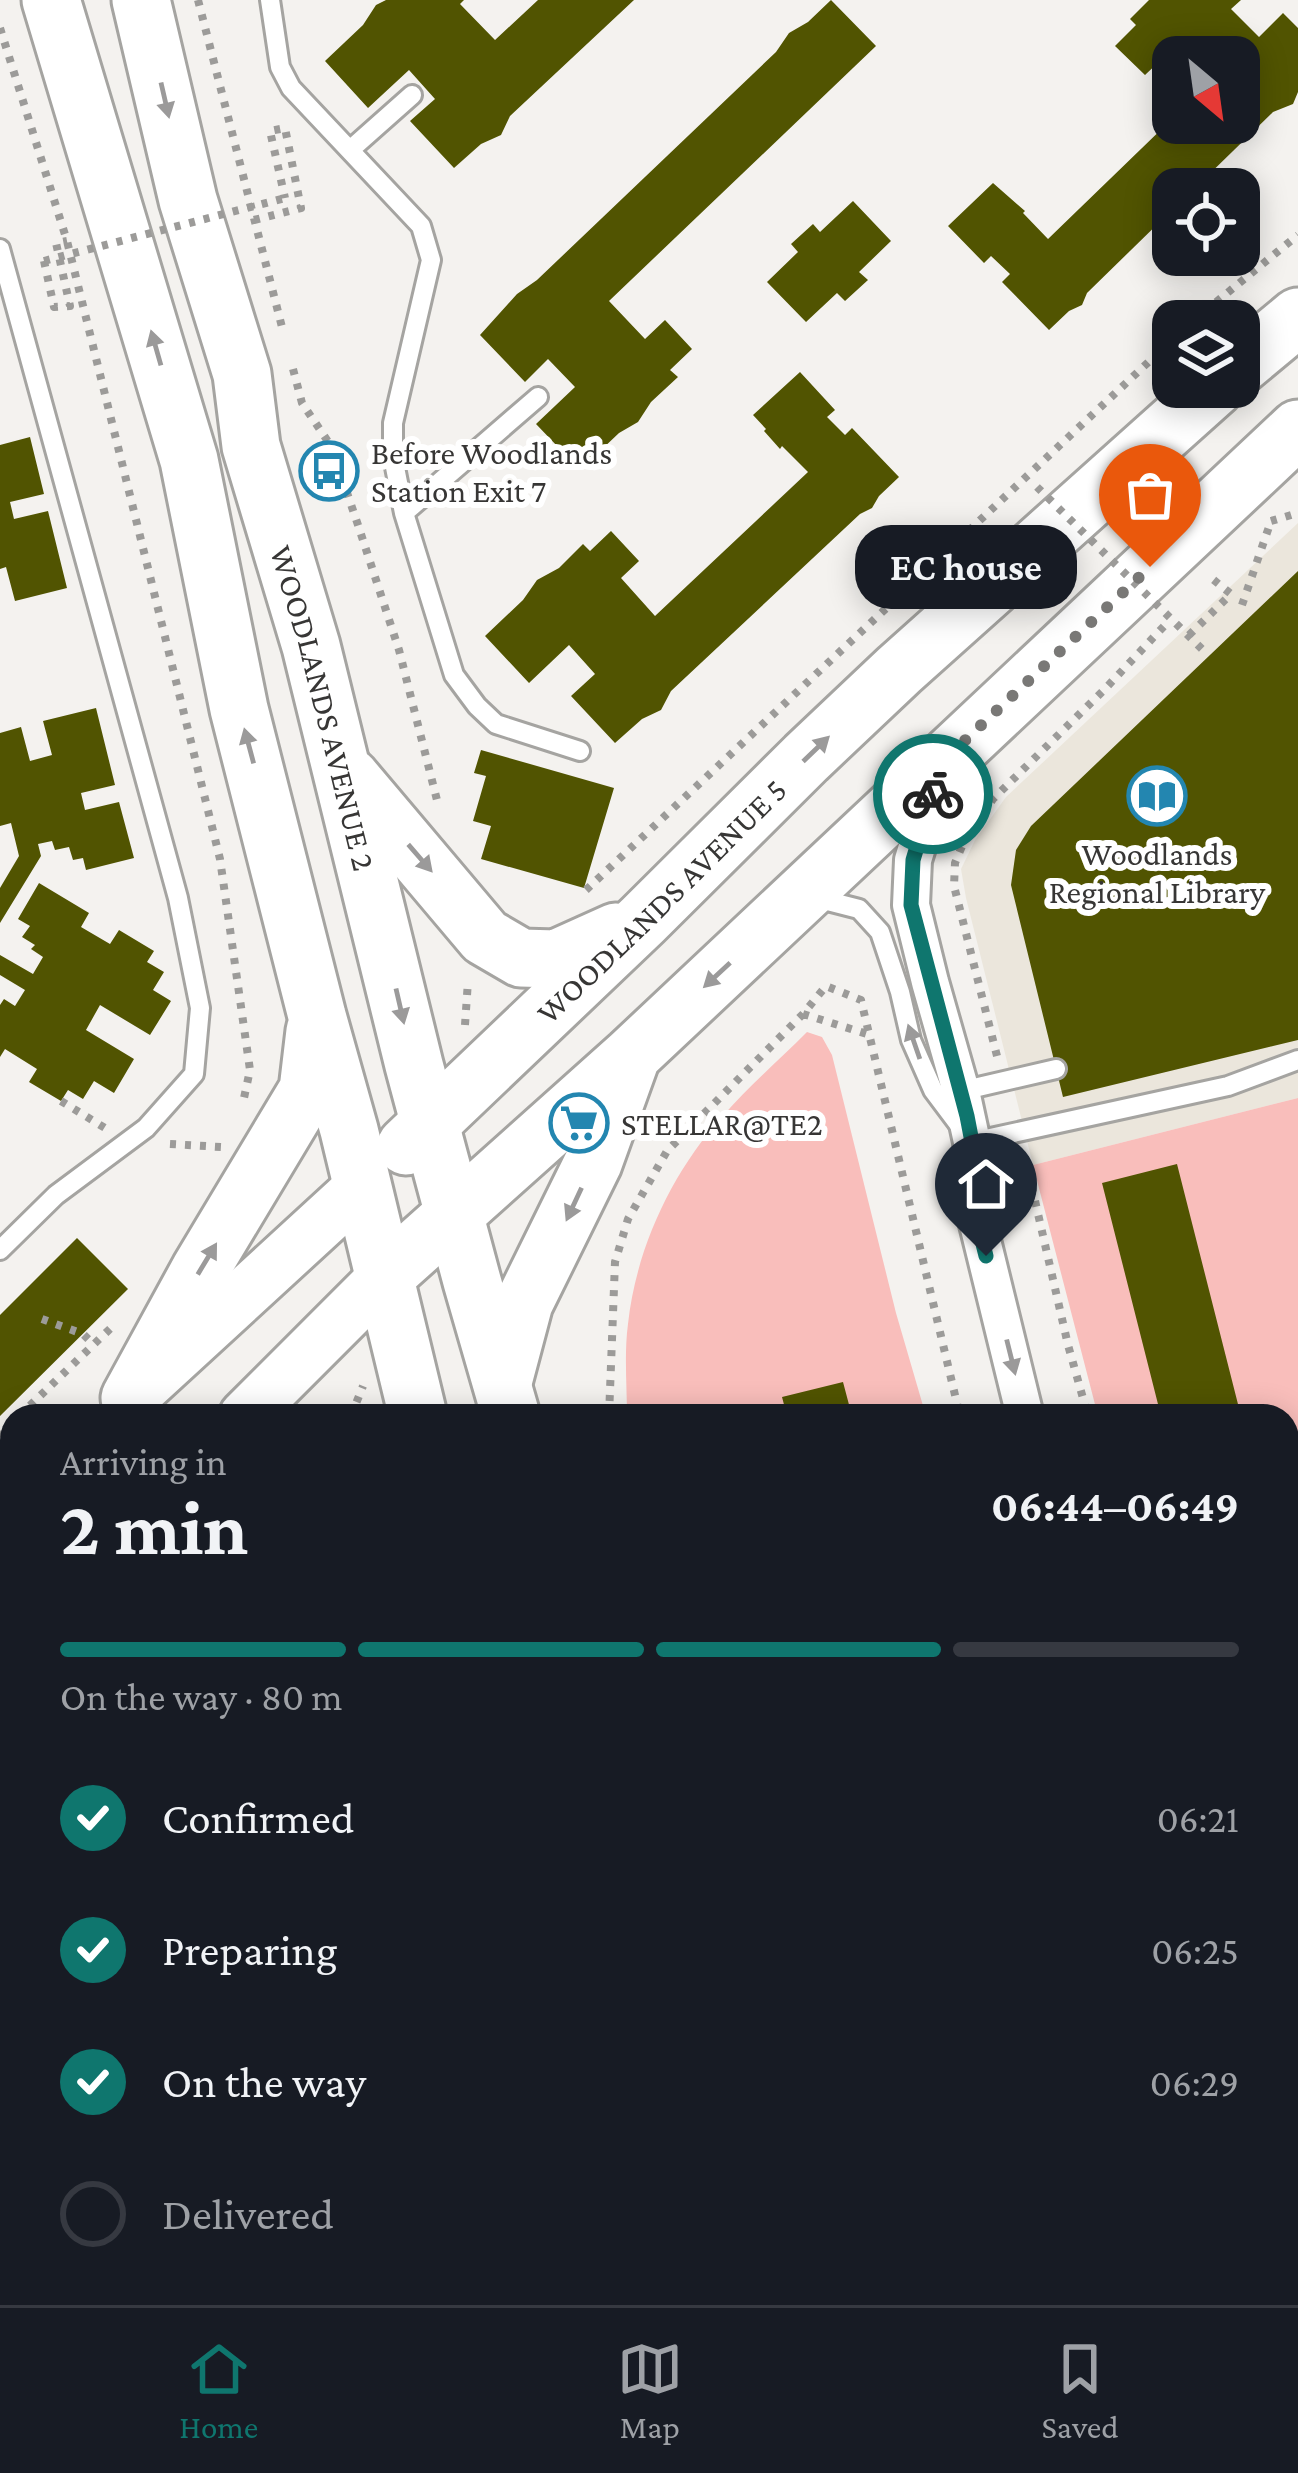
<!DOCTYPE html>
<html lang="en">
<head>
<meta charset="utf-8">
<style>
	:root { --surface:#171b24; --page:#20242c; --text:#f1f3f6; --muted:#9ea1a6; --line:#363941; --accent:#0f766e }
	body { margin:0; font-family:"Crimson Pro",serif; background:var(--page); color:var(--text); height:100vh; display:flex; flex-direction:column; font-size:45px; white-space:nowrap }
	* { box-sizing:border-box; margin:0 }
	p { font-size:39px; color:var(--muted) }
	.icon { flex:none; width:66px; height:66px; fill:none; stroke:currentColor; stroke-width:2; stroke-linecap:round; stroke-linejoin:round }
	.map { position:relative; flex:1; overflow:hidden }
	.drawer { position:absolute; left:0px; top:1404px; width:1299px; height:903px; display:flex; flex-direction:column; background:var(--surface); border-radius:36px 36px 0 0; box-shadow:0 6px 30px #0003 }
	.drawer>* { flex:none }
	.needle { width:78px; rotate:151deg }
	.buttons { position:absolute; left:1152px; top:36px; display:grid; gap:24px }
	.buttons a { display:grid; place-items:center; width:108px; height:108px; border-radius:24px; background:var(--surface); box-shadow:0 6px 30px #0003; font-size:60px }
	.pin { position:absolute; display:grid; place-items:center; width:102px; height:102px; color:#fff; margin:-123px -51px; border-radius:50% 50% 50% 0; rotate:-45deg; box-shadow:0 0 12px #0007 }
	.pin .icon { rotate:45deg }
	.courier { position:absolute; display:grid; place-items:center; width:120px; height:120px; margin:-60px; border:9px solid #0f766e; border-radius:50%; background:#fff; color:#222; box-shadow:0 3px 15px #0007 }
	.bubble { position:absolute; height:84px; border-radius:36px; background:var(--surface); box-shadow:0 6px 30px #0003; font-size:39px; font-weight:700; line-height:84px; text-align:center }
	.head em { font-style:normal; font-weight:700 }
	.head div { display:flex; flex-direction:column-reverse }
	.head { display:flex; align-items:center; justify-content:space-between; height:204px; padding:0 60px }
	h1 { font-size:78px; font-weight:700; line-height:90px }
	.bar { display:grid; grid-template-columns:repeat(4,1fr); gap:18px 12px; align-content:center; height:144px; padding:0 60px }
	.bar i { height:15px; border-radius:9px; background:var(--line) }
	.bar .current { background:var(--accent) }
	.bar p { grid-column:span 4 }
	ol { padding:0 60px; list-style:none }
	li { display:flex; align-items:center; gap:36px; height:132px }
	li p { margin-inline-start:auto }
	li .icon { padding:12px; border-radius:50%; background:var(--accent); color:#fff; stroke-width:4 }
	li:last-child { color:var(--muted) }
	li i { width:66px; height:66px; border:6px solid var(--line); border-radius:50% }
	.menu { display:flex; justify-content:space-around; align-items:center; height:168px; border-top:3px solid var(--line); background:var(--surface); font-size:33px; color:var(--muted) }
	.menu a { display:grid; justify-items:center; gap:6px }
	.menu .current { color:var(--accent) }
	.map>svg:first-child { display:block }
</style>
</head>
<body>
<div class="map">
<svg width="1298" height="2305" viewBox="0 0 1298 2305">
	<rect width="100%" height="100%" fill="#f4f2ef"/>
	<path fill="#ebe6dc" d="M 1298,523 L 1298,1098 L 1033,1165 L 966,898 L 961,869 L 975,840 L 1006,797 Z"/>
	<path fill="#f9bebb" d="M 807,1032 L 822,1037 L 832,1055 L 896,1313 L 926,1416 L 627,1416 C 627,1386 624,1354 628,1324 C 636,1249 672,1172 722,1117 C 748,1087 779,1060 807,1032 Z
		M 1298,1098 L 1298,1516 L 1287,1529 L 1287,1416 L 1098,1416 L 1033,1165 Z
		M 1287,1873 L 1298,1882 L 1298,2305 L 849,2305 L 847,2295 L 1287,2295 Z"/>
	<path fill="#515401" d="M 386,0 L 464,0 L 460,4 L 495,40 L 538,0 L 634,0 L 510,116 L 501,135 L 481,144 L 454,168 L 410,121 L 435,99 L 409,70 L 368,108 L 325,61 L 363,25 L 376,5 Z
		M 831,0 L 876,46 L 609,301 L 645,339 L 665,320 L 692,349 L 670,370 L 678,377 L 651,402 L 638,422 L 619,433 L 580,470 L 536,424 L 575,387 L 548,359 L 525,382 L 480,335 L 517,294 L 537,280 L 776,52 L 789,33 L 808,22 Z
		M 1149,0 L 1241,0 L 1231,9 L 1259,37 L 1283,13 L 1298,28 L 1298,92 L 1293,104 L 1273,112 L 1194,189 L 1173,189 L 1173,209 L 1087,293 L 1082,305 L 1069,311 L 1049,330 L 1002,282 L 1010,274 L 991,256 L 984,263 L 948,226 L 993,183 L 1025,211 L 1023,213 L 1048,239 L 1173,118 L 1173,123 L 1239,123 L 1239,57 L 1173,57 L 1173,68 L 1163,58 L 1145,75 L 1115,46 L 1136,25 L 1130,19 Z
		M 853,201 L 891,241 L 859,272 L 868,280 L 845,301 L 837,293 L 806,322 L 767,282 L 798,252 L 791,244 L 813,224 L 820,232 Z
		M 800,372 L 835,410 L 827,417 L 845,435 L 852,428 L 899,477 L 879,496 L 872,508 L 860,514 L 671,691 L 661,710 L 642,719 L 615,743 L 571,696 L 595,674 L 569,645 L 529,683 L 485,636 L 523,600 L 537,580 L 559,568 L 583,544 L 590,551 L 611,531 L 639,561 L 621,578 L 655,616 L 808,472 L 782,446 L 780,449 L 764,431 L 766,429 L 753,415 Z
		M 30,437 L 44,494 L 10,502 L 14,519 L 48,511 L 67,588 L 15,601 L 6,567 L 0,569 L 0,445 Z
		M 1298,571 L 1298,1040 L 1063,1097 L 1011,885 L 1016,850 L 1031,826 Z
		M 96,708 L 115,785 L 81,793 L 85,810 L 119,802 L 134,858 L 86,870 L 83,858 L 73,860 L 69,847 L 55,850 L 52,841 L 38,844 L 41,856 L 0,923 L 0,888 L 19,856 L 11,823 L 0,826 L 0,733 L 21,727 L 30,761 L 52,755 L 43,721 Z
		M 481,750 L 614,788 L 584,888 L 481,859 L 491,826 L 473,821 L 486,776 L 474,773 Z
		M 39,883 L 89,913 L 81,927 L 110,944 L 119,930 L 154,951 L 147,962 L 164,972 L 153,990 L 171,1001 L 150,1035 L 100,1005 L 86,1030 L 134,1059 L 114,1093 L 94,1081 L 83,1099 L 68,1090 L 61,1101 L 29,1082 L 37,1069 L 5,1049 L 0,1057 L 0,1005 L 4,999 L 15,1006 L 25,990 L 0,975 L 0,955 L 33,974 L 43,957 L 31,949 L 35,945 L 22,937 L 30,926 L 18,919 Z
		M 1177,1164 L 1241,1416 L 1161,1416 L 1102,1183 Z
		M 77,1238 L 128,1289 L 0,1416 L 0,1315 Z
		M 843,1382 L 852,1416 L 787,1416 L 782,1397 Z
		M 12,1946 L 12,2038 L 0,2045 L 0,1953 Z
		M 12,2215 L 12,2295 L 20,2295 L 0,2305 L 0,2222 Z"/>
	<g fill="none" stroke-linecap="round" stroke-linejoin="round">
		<defs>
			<path id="lane" d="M 270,0 L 280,67 L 291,88 L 421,226 L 431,260 L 393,423 L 393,457 L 404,513 L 454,675 L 477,706 L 496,724 L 580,751
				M 350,150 L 412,95
				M 0,249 L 178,898 L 200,1008 L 194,1074 L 146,1128 L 56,1195 L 0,1250
				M 404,513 L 538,397
				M 816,898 L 859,909 L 880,932 L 900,992 L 911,1040 L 933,1090 L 972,1142 L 1228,1086 L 1298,1060
				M 961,1091 L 1056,1069
				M 0,2167 L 12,2160
				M 338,2305 L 356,2295"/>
			<path id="street" d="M 940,772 L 913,860 L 911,905 L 930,982 L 961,1091 L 972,1142 L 976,1216 L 1025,1416
				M 1287,1614 L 1298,1610"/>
			<path id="secondary" d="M 142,1388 L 363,1185
				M 245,1416 L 385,1276
				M 0,1521 L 12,1510
				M 0,1648 L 12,1637"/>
			<g id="primary">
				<path d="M 51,0 L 189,460 L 239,709 L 317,1016 L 349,1130 L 418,1416"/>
				<path id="s1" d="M 141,0 L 188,200 L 242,374 L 251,446 L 311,646 L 414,1065 L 472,1281 L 511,1416"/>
				<path d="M 1239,366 L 1298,317"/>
				<path d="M 350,777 L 485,937 L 521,958 L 556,959 L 616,932"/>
				<path id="s2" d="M 406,1146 L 643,920 L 806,758 L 899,670 L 1215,387"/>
				<path d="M 385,1276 L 631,1056 L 1298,429"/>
				<path d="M 503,1382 L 524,1303 L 593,1163 L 629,1063"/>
				<path d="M 130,1398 L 200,1270 L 308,1090 L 315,1031"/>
				<path d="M 641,2295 L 644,2305"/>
				<path d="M 728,2295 L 731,2305"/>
			</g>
		</defs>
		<use href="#lane" stroke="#a5a4a1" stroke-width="24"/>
		<use href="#street" stroke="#a5a4a1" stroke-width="42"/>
		<use href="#secondary" stroke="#a5a4a1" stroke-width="57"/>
		<use href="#primary" stroke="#a5a4a1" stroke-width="63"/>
		<path stroke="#9c9b99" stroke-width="8" stroke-dasharray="6 9" stroke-linecap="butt" d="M 198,0 L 283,331
			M 0,28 L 67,241 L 220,859 L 250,1070 L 244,1098
			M 254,220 L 301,208 L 285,128 L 270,131 L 285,198
			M 44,261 L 54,307 L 70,306 L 56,243 L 67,241
			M 1193,321 L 1298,235
			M 293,369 L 302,403 L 331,446 L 358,525 L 399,650 L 439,808
			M 1271,521 L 1298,513
			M 1242,605 L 1271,521
			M 1189,635 L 1231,594 L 1210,577
			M 586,890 L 1173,339
			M 803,1014 L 867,1034
			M 465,1025 L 468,981
			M 997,1056 L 954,886 L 955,863 L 965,839 L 993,799 L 1103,691 L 1166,624
			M 61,1101 L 105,1128
			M 170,1144 L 221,1147
			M 1025,1157 L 1068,1345 L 1088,1416
			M 42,1319 L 83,1334 L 93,1344
			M 19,1416 L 113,1326
			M 351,1416 L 363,1386
			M 609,1416 L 615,1262 L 628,1219 L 667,1151 L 803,1014 L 826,986 L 861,1000 L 960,1416
			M 0,1437 L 12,1424
			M 1287,1502 L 1298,1489
			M 0,1732 L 12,1722
			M 1287,1853 L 1298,1862
			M 1287,2265 L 1298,2263
			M 830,2295 L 833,2305
			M 1106,2305 L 1151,2295"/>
		<use href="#lane" stroke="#fff" stroke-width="18"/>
		<use href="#street" stroke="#fff" stroke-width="36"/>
		<use href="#secondary" stroke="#fff" stroke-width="51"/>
		<use href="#primary" stroke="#fff" stroke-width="57"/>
		<path stroke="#9c9b99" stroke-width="8" stroke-dasharray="6 9" stroke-linecap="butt" d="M 44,261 L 285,198
			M 1037,487 L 1208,655"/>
	</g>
	<defs><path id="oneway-solid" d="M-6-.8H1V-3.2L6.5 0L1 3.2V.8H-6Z" transform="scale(3)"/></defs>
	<g fill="#9b9a9a">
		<use href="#oneway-solid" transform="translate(165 100) rotate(77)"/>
		<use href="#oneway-solid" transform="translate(156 348) rotate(-106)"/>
		<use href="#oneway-solid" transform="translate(249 746) rotate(-105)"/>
		<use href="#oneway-solid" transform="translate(816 749) rotate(-44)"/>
		<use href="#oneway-solid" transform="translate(420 858) rotate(49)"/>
		<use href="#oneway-solid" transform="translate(717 975) rotate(137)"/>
		<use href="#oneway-solid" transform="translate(400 1006) rotate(77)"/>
		<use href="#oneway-solid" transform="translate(914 1042) rotate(-109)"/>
		<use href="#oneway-solid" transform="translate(574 1204) rotate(115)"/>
		<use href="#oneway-solid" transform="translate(207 1259) rotate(-59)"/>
		<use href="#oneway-solid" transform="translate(1011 1357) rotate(76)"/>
	</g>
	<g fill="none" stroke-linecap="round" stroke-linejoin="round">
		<path stroke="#797876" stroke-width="12" stroke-dasharray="0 21.6" d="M 933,794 L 944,760 L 1150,567"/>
		<path stroke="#0f766e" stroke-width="15" d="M 933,794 L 913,860 L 911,905 L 967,1116 L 972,1142 L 976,1216 L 986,1256"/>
	</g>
	<defs>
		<symbol id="bus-ring" viewBox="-11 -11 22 22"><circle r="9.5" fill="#fff" stroke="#2386b0" stroke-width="1.5"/><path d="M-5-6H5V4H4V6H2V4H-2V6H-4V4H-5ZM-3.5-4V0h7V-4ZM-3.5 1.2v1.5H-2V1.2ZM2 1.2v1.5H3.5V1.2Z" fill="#2386b0"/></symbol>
		<symbol id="library-ring" viewBox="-11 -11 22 22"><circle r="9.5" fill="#fff" stroke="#2386b0" stroke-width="1.5"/><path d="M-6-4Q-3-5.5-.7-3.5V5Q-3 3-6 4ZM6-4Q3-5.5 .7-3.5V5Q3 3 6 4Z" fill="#2386b0"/></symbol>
		<symbol id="supermarket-ring" viewBox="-11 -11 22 22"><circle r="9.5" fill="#fff" stroke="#2386b0" stroke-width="1.5"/><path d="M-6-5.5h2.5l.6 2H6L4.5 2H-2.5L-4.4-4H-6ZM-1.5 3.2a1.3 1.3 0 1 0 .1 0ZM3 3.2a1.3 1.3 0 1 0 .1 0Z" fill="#2386b0"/></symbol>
	</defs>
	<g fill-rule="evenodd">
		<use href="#bus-ring" x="296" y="438" width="66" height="66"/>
		<use href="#library-ring" x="1124" y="763" width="66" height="66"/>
		<use href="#supermarket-ring" x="546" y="1090" width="66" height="66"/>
	</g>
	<g text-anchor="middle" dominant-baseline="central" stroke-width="12" stroke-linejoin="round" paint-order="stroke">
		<g font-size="33" fill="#373635" stroke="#fff" text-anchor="start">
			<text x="371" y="452">Before Woodlands<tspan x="371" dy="38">Station Exit 7</tspan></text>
			<text x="1157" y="853" text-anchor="middle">Woodlands<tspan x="1157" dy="38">Regional Library</tspan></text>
			<text x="621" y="1123">STELLAR@TE2</text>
		</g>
		<g font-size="33" fill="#373635" stroke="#fff">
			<text stroke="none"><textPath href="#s1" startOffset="732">WOODLANDS AVENUE 2</textPath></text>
			<text stroke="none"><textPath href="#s2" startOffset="354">WOODLANDS AVENUE 5</textPath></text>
		</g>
	</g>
</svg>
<div class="buttons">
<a><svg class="needle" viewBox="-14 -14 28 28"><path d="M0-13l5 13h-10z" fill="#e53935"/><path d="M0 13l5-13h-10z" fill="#9ea1a6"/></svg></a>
<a><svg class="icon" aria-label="locate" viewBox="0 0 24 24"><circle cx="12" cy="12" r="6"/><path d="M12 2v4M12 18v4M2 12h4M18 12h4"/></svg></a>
<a><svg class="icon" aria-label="layers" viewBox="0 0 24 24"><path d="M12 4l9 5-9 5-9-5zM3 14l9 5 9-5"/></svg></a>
</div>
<div class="pin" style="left:1150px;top:567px;background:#ea580c"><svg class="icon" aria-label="bag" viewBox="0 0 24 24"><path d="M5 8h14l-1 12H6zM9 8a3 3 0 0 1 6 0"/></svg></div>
<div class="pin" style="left:986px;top:1256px;background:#1f2937"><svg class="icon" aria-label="home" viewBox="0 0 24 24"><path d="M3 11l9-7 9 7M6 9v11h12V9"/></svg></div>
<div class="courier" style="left:933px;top:794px"><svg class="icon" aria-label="bike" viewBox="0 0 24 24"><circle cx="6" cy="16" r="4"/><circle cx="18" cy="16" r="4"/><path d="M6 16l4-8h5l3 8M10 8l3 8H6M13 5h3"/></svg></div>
<div class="bubble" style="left:855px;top:525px;width:222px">EC house</div>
<section class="drawer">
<div class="head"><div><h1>2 min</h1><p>Arriving in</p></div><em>06:44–06:49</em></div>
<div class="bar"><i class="current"></i><i class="current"></i><i class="current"></i><i></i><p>On the way · 80 m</p></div>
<ol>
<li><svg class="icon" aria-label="check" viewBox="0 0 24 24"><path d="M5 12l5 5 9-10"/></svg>Confirmed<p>06:21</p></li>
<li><svg class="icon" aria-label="check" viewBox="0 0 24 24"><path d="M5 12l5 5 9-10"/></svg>Preparing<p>06:25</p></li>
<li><svg class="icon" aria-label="check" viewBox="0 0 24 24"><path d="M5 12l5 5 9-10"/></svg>On the way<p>06:29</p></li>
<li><i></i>Delivered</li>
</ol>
</section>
</div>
<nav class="menu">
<a class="current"><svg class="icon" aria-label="home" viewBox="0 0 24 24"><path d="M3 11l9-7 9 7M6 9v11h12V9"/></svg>Home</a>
<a><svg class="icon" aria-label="map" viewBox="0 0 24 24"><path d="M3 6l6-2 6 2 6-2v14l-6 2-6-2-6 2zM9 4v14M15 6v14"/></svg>Map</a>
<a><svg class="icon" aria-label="saved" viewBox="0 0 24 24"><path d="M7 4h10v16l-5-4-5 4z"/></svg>Saved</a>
</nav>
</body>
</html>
